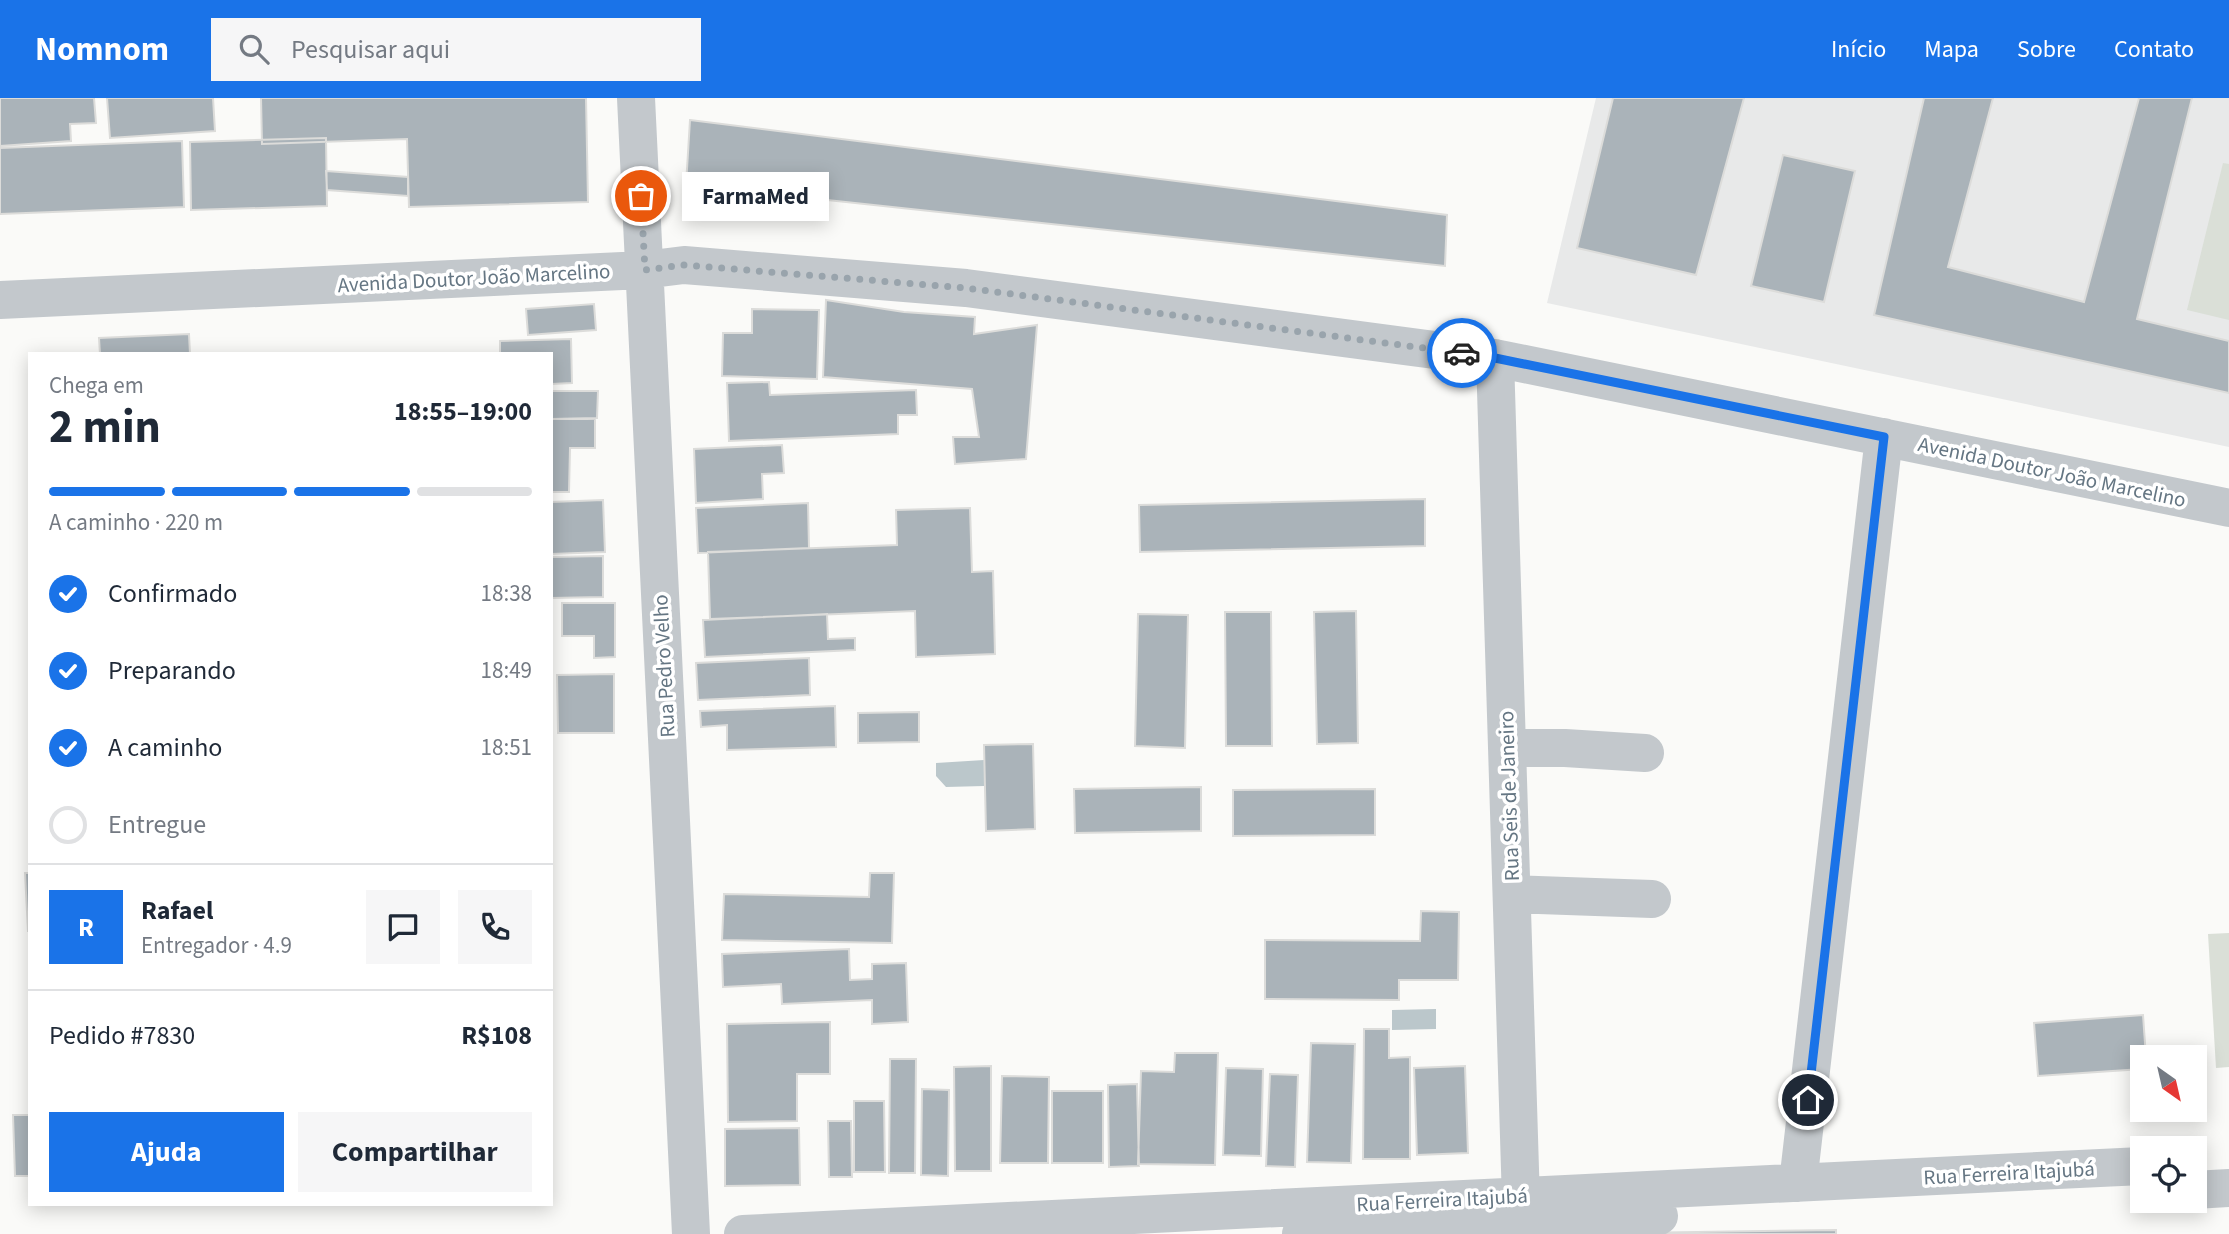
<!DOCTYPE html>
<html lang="pt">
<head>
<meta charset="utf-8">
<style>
	:root { --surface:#fff; --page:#f6f6f7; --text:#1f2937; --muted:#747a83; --line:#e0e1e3; --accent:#1a73e8 }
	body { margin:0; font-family:"Source Sans 3",sans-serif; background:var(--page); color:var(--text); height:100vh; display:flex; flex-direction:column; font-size:26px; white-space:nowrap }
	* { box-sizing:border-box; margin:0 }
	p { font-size:23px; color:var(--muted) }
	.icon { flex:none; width:38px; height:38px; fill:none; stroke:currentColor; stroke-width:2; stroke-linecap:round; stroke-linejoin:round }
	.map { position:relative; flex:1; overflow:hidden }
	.drawer { position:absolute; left:28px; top:254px; width:525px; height:854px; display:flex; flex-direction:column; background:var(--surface); border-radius:0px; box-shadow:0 4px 18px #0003 }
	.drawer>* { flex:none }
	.needle { width:46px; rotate:146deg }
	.controls { position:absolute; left:2130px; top:947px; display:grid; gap:14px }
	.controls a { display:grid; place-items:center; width:77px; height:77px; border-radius:0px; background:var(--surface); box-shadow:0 4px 18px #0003; font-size:35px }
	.pin { position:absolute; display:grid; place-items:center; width:60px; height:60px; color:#fff; margin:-30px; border:4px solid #fff; border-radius:50%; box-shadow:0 2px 7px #0007 }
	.courier { position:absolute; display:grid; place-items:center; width:70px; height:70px; margin:-35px; border:5px solid #1a73e8; border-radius:50%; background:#fff; color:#222; box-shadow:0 2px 9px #0007 }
	.bubble { position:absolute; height:49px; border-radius:0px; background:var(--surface); box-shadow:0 4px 18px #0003; font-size:23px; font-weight:700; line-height:49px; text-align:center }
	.summary em { font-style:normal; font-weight:700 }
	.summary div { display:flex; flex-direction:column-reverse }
	.summary { display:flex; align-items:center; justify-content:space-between; height:119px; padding:0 21px }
	h1 { font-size:46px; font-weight:700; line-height:52px }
	.bar { display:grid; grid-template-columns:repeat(4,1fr); gap:10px 7px; align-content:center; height:84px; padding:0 21px }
	.bar i { height:9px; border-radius:5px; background:var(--line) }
	.bar .on { background:var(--accent) }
	.bar p { grid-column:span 4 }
	.line { display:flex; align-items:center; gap:18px; padding:0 21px; border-top:2px solid var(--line) }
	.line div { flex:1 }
	.round { display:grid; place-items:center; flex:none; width:74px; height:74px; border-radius:0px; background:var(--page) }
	ol { padding:0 21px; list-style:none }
	li { display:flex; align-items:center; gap:21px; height:77px }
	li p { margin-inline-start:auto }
	li .icon { padding:7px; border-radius:50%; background:var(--accent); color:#fff; stroke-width:4 }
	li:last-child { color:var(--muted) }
	li i { width:38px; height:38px; border:4px solid var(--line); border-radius:50% }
	.primary-button { display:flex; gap:14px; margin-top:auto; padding:14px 21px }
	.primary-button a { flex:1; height:80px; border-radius:0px; background:var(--accent); color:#fff; font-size:28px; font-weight:700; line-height:80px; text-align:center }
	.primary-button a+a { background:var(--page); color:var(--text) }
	header { display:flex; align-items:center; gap:42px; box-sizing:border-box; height:98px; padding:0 35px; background:var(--accent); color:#fff }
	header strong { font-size:33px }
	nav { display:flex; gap:38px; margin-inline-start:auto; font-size:24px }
	.search { width:490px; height:63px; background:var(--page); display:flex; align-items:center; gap:18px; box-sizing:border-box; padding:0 24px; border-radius:0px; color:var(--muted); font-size:26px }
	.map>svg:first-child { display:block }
</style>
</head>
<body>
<header>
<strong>Nomnom</strong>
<div class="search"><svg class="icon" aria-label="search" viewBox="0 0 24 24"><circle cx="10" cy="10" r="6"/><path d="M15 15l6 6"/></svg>Pesquisar aqui</div>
<nav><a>Início</a><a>Mapa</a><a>Sobre</a><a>Contato</a></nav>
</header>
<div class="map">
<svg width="2229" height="1136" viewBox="0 0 2229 1136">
	<rect width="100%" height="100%" fill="#fafaf8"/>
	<path fill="#e8e9e9" d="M 1596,0 L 2229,0 L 2229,349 L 1547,205 Z"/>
	<path fill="#dadfd7" d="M 2223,65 L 2229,66 L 2229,222 L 2187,212 Z
		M 2229,835 L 2229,969 L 2216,970 L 2208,836 Z"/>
	<path fill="#bbc7cb" d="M 984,662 L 984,688 L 946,689 L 936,678 L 936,665 Z
		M 1436,911 L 1436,931 L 1392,932 L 1392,912 Z"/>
	<path fill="#aab3b9" stroke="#dcdcda" stroke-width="2" d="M 0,0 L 94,0 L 96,25 L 70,26 L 71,43 L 0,48 Z
		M 107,0 L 213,0 L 215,33 L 110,40 Z
		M 261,0 L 586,0 L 588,104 L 409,109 L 407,41 L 262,46 Z
		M 1613,0 L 1744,0 L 1696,177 L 1577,150 Z
		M 1924,0 L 1993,0 L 1948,169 L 2084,204 L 2139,0 L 2192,0 L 2137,221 L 2229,243 L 2229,295 L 1874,217 Z
		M 690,22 L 1447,117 L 1445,168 L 686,87 Z
		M 326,40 L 327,108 L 191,112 L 190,44 Z
		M 182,43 L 184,109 L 0,116 L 0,50 Z
		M 1783,57 L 1855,73 L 1824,204 L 1751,188 Z
		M 326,73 L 408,79 L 408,98 L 327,92 Z
		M 826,202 L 904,214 L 975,219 L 974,236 L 1037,227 L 1026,361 L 955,366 L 953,339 L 979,339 L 972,291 L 823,279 Z
		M 594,206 L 596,232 L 528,237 L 526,211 Z
		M 752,211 L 819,212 L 817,281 L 722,278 L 723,235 L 752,235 Z
		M 189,236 L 190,256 L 100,256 L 99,240 Z
		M 571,241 L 572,285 L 551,286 L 551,256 L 500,256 L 500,243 Z
		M 769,284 L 770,297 L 916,292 L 917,317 L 898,317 L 898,336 L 729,343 L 727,285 Z
		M 551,293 L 598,293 L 597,320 L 551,321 Z
		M 551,321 L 595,321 L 595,350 L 570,350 L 569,394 L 551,394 Z
		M 782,347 L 784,375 L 762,376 L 763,401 L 696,405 L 694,351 Z
		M 1425,401 L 1425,448 L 1140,454 L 1139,407 Z
		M 603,402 L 605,454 L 551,456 L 551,404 Z
		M 808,405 L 809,450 L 698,455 L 696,410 Z
		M 970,410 L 972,474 L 993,473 L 995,556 L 916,559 L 915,513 L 710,521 L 708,454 L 897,447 L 896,412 Z
		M 603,458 L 603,499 L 551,500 L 551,459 Z
		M 562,505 L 615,505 L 615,559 L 594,560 L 594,538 L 562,538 Z
		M 1356,513 L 1358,645 L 1317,646 L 1314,514 Z
		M 1225,514 L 1271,514 L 1272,648 L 1226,648 Z
		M 827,516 L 828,541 L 855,540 L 855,552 L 705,559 L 703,522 Z
		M 1138,516 L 1188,517 L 1185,650 L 1135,648 Z
		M 809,560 L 810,597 L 698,602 L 696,565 Z
		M 614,576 L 614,635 L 558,635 L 557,577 Z
		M 835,608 L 836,649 L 727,652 L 727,627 L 701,629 L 700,613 Z
		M 919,614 L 919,644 L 858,645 L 858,615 Z
		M 1033,646 L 1035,731 L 986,733 L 984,647 Z
		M 1201,689 L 1201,733 L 1075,735 L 1074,691 Z
		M 1375,691 L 1375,737 L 1233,738 L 1233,692 Z
		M 25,775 L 30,775 L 30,833 L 28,833 Z
		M 870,775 L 894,775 L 892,845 L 722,842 L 724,796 L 869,799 Z
		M 1421,813 L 1459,814 L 1458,882 L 1399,882 L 1399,902 L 1265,901 L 1265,842 L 1420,843 Z
		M 849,851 L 850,882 L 872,881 L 872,866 L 906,865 L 908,924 L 872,926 L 872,902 L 782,906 L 781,886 L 723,889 L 722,856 Z
		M 2143,917 L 2146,959 L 2142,959 L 2142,971 L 2038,978 L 2034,925 Z
		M 830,924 L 830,976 L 797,976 L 797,1023 L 728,1024 L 727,926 Z
		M 1364,931 L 1389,931 L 1389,960 L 1410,959 L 1410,1061 L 1363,1061 Z
		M 1311,945 L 1355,946 L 1351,1065 L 1307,1064 Z
		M 1175,955 L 1218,955 L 1215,1067 L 1138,1066 L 1141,973 L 1174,974 Z
		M 890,961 L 916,961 L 915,1075 L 889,1075 Z
		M 991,968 L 991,1073 L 955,1073 L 954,969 Z
		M 1465,968 L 1468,1055 L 1417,1057 L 1414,970 Z
		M 1226,970 L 1263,971 L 1261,1058 L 1223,1057 Z
		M 1270,976 L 1298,977 L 1295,1069 L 1266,1068 Z
		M 1002,978 L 1049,979 L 1048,1065 L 1000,1065 Z
		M 1137,986 L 1139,1068 L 1109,1069 L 1108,987 Z
		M 922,991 L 949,992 L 948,1078 L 921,1077 Z
		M 1052,993 L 1103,993 L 1103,1065 L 1052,1065 Z
		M 854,1003 L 884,1003 L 885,1074 L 854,1074 Z
		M 13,1017 L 30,1017 L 30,1078 L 15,1078 Z
		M 828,1023 L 851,1023 L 852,1079 L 829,1079 Z
		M 799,1030 L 800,1087 L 725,1088 L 725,1031 Z
		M 1836,1132 L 1836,1136 L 1632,1136 L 1632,1135 Z"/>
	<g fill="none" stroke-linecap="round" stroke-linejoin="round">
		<path stroke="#c3c8cc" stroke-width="38" d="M 636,0 L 691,1136
			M 0,202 L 644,172 L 684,167 L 966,190 L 1495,260 L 2229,410
			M 1495,260 L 1522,1136
			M 1507,650 L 1565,650 L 1645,655
			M 1512,796 L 1652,801
			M 1798,1085 L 1884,339
			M 2194,1092 L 2229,1090
			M 743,1136 L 2142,1068
			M 1301,1136 L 1659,1118"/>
	</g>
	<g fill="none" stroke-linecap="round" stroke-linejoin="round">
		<path stroke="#99a4ac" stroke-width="7" stroke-dasharray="0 12.6" d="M 641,98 L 645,172 L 684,167 L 966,190 L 1462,255"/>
		<path stroke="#1a73e8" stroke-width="9" d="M 1462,255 L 1495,260 L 1884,339 L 1808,1002"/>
	</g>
	<g text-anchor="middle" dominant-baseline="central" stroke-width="7" stroke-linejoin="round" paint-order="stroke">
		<g font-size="21" fill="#657683" stroke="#fff">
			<text transform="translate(474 180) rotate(-3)">Avenida Doutor João Marcelino</text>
			<text transform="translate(2052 374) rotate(12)">Avenida Doutor João Marcelino</text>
			<text transform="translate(664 568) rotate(-93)">Rua Pedro Velho</text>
			<text transform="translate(1509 698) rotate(-92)">Rua Seis de Janeiro</text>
			<text transform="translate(2009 1075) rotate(-3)">Rua Ferreira Itajubá</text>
			<text transform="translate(1442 1102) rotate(-3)">Rua Ferreira Itajubá</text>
		</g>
	</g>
</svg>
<div class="controls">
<a><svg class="needle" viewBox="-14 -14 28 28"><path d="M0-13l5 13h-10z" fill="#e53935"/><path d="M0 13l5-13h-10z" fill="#747a83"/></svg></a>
<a><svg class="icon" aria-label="locate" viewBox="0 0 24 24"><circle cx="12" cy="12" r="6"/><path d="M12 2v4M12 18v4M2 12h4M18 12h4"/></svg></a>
</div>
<div class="pin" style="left:641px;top:98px;background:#ea580c"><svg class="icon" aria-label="bag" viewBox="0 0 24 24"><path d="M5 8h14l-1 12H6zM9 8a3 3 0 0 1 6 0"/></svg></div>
<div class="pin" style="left:1808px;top:1002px;background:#1f2937"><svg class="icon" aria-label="home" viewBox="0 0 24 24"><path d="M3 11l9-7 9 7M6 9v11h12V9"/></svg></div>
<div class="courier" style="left:1462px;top:255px"><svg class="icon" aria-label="car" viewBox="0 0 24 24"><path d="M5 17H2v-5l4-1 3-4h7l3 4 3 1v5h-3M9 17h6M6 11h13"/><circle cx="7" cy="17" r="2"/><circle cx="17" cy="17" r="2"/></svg></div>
<div class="bubble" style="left:682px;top:74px;width:147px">FarmaMed</div>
<section class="drawer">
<div class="summary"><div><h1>2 min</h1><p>Chega em</p></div><em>18:55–19:00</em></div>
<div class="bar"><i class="on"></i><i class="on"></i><i class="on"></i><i></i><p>A caminho · 220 m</p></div>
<ol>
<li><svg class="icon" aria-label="check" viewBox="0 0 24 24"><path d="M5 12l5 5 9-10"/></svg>Confirmado<p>18:38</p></li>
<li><svg class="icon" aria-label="check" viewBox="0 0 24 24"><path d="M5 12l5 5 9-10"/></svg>Preparando<p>18:49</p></li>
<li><svg class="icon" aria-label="check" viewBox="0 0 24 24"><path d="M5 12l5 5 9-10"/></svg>A caminho<p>18:51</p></li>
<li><i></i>Entregue</li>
</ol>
<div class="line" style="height:126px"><b class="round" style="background:var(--accent);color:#fff">R</b><div><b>Rafael</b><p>Entregador · 4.9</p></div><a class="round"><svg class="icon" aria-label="chat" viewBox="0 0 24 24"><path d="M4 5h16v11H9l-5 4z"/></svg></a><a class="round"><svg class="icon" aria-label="phone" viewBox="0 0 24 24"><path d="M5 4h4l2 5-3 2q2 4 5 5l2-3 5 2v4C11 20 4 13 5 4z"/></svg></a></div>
<div class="line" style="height:91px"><div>Pedido #7830</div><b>R$108</b></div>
<div class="primary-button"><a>Ajuda</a><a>Compartilhar</a></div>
</section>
</div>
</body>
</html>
